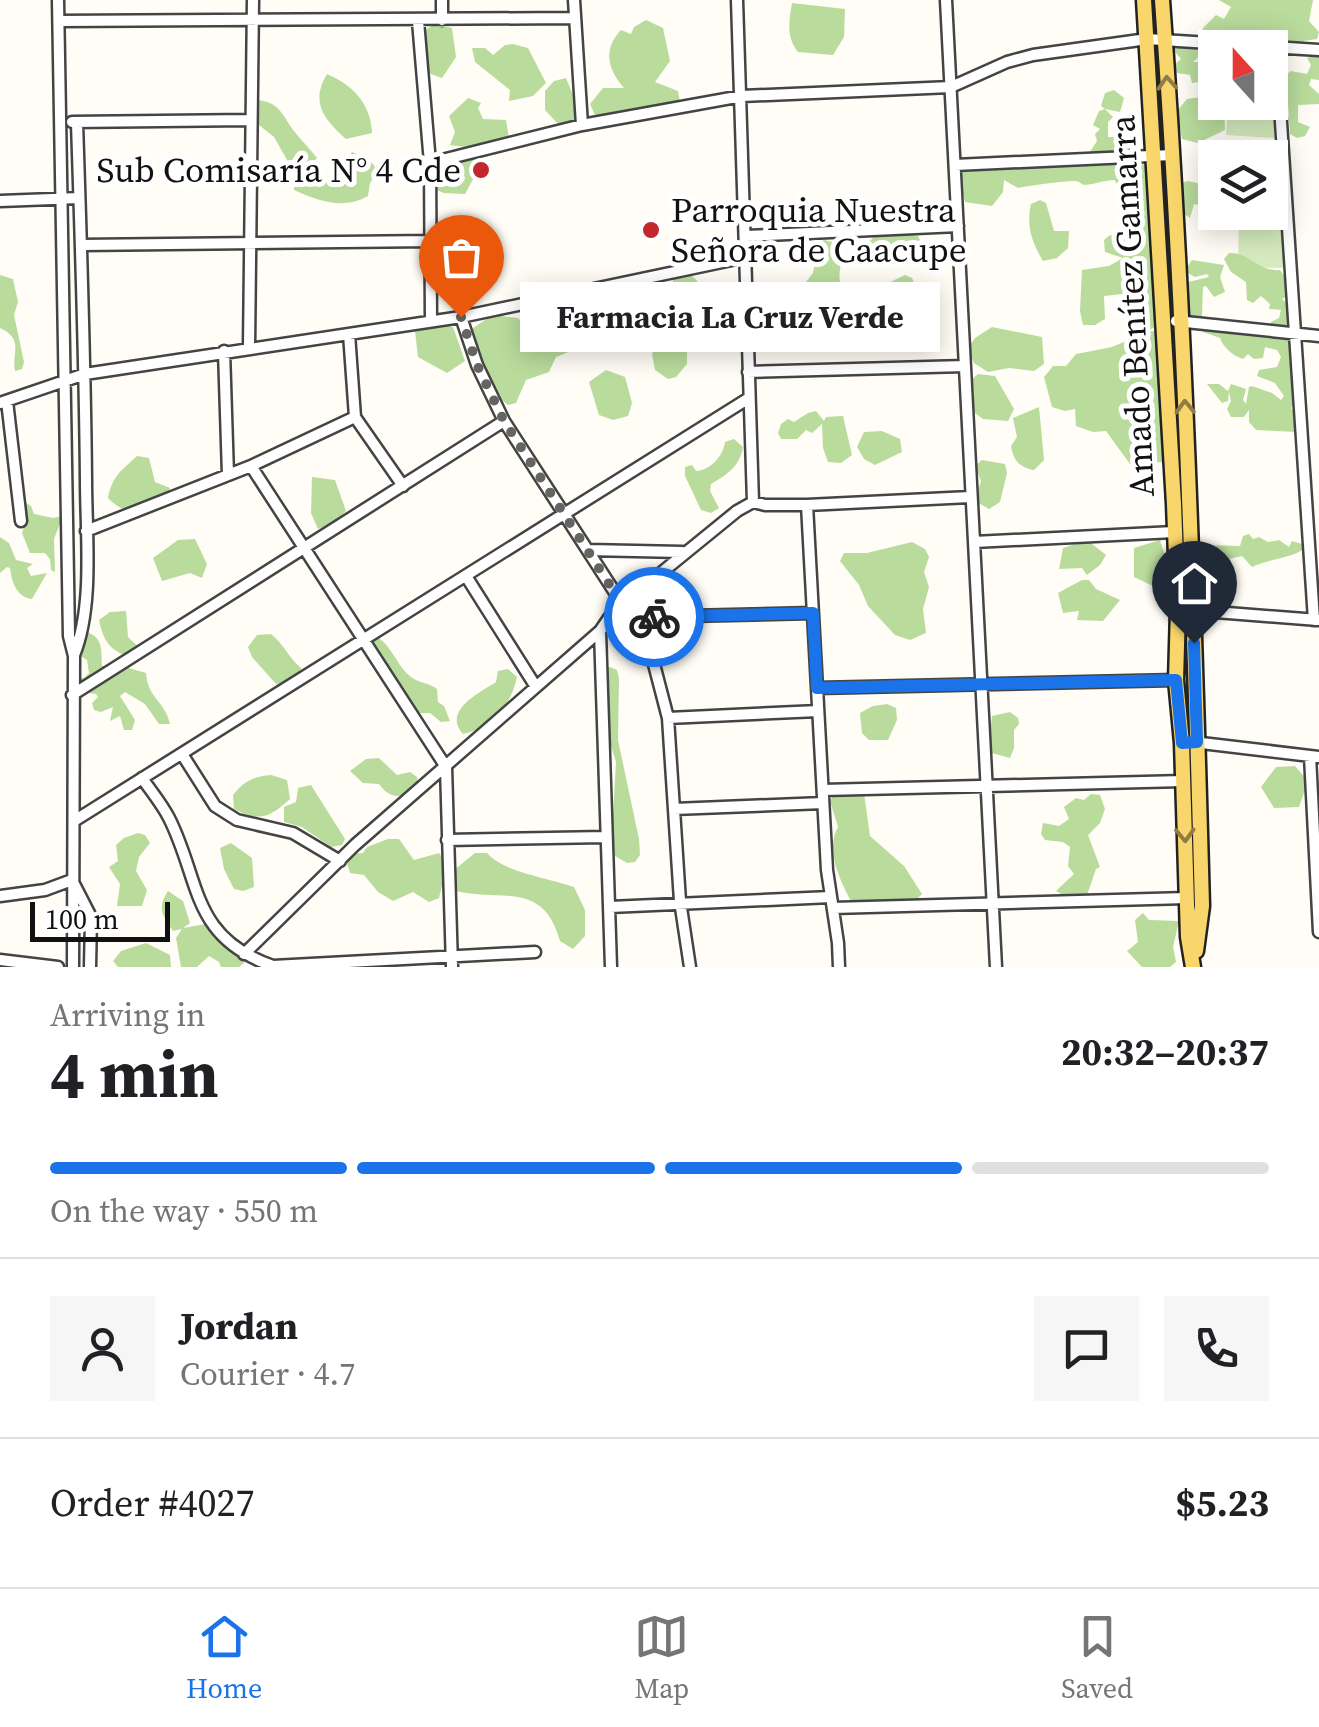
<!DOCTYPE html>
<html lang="en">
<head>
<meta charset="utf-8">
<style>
	:root { --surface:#fff; --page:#f6f6f6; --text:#202124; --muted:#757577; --line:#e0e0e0; --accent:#1a73e8 }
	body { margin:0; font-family:"Source Serif 4",serif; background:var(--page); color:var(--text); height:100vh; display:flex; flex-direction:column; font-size:38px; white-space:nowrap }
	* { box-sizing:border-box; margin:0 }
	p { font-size:32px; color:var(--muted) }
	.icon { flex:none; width:55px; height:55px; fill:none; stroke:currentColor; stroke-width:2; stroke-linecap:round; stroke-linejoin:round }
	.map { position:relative; height:967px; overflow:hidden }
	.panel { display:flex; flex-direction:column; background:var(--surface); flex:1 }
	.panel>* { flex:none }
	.needle { width:65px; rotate:339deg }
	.buttons { position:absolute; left:1198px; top:30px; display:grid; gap:20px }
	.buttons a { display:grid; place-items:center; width:90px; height:90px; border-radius:0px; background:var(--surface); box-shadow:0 5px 25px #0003; font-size:50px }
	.scale { position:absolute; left:30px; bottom:25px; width:140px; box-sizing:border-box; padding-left:10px; border:5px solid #111; border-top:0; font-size:28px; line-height:35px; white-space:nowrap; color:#111; -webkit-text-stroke:8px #fff; paint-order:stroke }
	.pin { position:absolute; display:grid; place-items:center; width:85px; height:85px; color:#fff; margin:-102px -42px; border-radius:50% 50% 50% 0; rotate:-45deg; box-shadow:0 0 10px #0007 }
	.pin .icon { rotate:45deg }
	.courier { position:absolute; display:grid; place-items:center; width:100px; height:100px; margin:-50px; border:8px solid #1a73e8; border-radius:50%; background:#fff; color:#222; box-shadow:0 2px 12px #0007 }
	.bubble { position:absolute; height:70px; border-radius:0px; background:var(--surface); box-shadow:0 5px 25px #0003; font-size:32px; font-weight:700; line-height:70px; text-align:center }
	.headline em { font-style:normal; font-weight:700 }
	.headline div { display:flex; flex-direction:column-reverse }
	.headline { display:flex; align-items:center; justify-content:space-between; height:170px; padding:0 50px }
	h1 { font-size:65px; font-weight:700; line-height:75px }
	.bar { display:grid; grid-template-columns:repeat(4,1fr); gap:15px 10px; align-content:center; height:120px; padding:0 50px }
	.bar i { height:12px; border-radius:8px; background:var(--line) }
	.bar .selected { background:var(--accent) }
	.bar p { grid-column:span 4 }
	.line { display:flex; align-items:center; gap:25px; padding:0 50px; border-top:2px solid var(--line) }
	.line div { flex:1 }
	.round { display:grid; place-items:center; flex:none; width:105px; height:105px; border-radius:0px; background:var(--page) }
	.tabs { display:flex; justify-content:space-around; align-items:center; height:140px; border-top:2px solid var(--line); background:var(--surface); font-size:28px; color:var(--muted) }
	.tabs a { display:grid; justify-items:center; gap:5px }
	.tabs .selected { color:var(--accent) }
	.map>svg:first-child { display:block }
</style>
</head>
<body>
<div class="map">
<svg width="1319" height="967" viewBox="0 0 1319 967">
	<rect width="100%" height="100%" fill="#fffdf5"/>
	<path fill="#d5ebbd" d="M 1228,103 L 1276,103 L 1274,138 L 1226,135 Z
		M 1270,209 L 1284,210 L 1283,268 L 1238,267 L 1239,213 L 1270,212 Z"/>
	<path fill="#b9dc9c" d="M 1219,0 L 1313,0 L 1309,21 L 1319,32 L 1317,39 L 1283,44 L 1276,39 L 1260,42 L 1260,37 L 1230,37 L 1201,43 L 1203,28 L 1216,15 L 1224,19 L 1231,7 Z
		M 792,3 L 845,9 L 844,37 L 833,55 L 798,52 C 786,37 789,21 792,3 Z
		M 646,20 L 663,28 L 670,61 L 655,82 L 678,91 L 680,103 L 622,115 L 595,115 L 590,104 L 603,88 L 624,88 C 607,69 603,49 621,30 L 631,34 L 634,27 Z
		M 434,24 L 452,28 L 456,57 L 442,78 L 425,72 L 419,49 L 424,31 Z
		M 1175,42 L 1201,47 L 1201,55 L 1193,62 L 1207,62 L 1215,66 L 1215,80 L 1192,83 L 1190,75 L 1177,73 L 1174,65 L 1181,59 L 1175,52 Z
		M 513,44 L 528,48 L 546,83 L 533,96 L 509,101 L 510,90 L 475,62 L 472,48 L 485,48 L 493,55 L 505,45 Z
		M 1319,54 L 1319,80 L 1311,79 L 1309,85 L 1319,94 L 1319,104 L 1298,105 L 1298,122 L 1310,127 L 1305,136 L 1297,138 L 1290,134 L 1286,75 L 1291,71 L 1307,74 L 1311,65 L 1307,58 Z
		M 327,74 C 353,85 371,104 372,133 L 346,139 C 324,119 310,103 327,74 Z
		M 566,78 L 575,100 L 574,123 L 559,125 L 545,110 L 545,91 L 554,81 Z
		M 1114,90 L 1124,98 L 1120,112 L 1105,109 L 1113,117 L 1108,122 L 1108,137 L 1124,137 L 1126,144 L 1138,145 L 1141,153 L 1088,155 L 1097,141 L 1095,134 L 1100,129 L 1093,125 L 1099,111 L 1105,109 L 1101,106 L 1105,93 Z
		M 1215,95 L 1215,102 L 1224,103 L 1225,130 L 1198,143 L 1182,139 L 1177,111 L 1187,99 Z
		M 468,98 L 481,103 L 478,108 L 483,119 L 506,120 L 509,138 C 488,146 473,149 450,145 L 455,132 L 449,116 Z
		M 257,100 C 280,102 282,115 294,131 C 301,140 310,149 317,158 L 306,171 L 290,165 L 274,137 L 254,121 Z
		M 352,152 L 369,159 L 378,171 L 370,183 L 368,196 C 344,210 318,201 294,190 L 294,181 L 301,172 L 311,174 L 324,183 L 339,175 Z
		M 477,156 L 477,172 L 465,194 L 444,193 L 431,188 L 429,175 L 438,165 Z
		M 1126,161 L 1131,165 L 1147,164 L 1151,189 L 1147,192 L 1154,238 L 1153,279 L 1160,298 L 1158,325 L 1146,332 L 1154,331 L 1160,343 L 1157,355 L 1164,445 L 1162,462 L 1130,464 L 1106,431 L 1093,432 L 1076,426 L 1075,409 L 1065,411 L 1052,407 L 1044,377 L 1053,366 L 1066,366 L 1076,354 L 1112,347 L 1140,335 L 1131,293 L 1104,296 L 1105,319 L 1095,325 L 1083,325 L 1080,311 L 1082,270 L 1109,266 L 1123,258 L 1105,252 L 1104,240 L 1110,235 L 1127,239 L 1135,198 L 1121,198 L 1115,180 C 1105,180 1091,185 1084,185 C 1081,184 1079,181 1076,181 C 1071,180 1024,186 1018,188 L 1004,180 L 1003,192 L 992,206 L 965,202 L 957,173 L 960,168 Z
		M 1188,181 L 1215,187 L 1215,208 L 1194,204 L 1190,218 L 1180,211 L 1168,237 L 1159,232 L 1163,199 L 1160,192 L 1162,188 Z
		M 1040,200 L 1046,203 L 1054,231 L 1069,231 L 1068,248 L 1057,258 L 1043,261 C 1032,242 1026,227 1031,204 Z
		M 900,232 L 918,236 L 923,246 L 920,259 C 907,261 876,254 864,248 L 877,233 Z
		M 825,240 L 841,245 C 846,260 833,275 844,292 L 867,293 L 905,275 L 912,278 L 918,292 L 915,308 L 900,310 C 886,299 870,297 861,315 L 838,323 L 818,312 L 788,323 L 781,320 L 782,312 L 813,273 L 818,242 Z
		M 1229,253 C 1249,252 1258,272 1280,270 L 1287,280 L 1286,297 L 1282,299 L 1288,304 L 1290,322 L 1284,326 L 1271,327 L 1271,322 L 1279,318 L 1281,310 L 1269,309 L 1270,304 L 1261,296 L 1253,303 L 1247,300 L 1246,282 L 1231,272 L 1224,259 Z
		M 1192,260 L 1224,265 L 1220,277 L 1225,292 L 1214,297 L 1206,286 L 1203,287 L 1202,316 L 1190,320 L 1186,318 L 1184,283 L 1209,277 L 1207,274 L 1195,277 L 1184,271 Z
		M 689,274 C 699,280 703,288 699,300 L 684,305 L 689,312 L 703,319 L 700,326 L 687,332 L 687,364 L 676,377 L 668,379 L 655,370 L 652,354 L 670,325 L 673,278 Z
		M 0,275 L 13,279 L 18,302 L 14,315 L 24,362 L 22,369 L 15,371 C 11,352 25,340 0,328 Z
		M 492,315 L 518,318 L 535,337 L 568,344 L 571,351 L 556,357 L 549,372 L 526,380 L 516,403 L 508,405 L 489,390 L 469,331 Z
		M 444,325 L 453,327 L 465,361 L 447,373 L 418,357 L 415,331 Z
		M 992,327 L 1042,337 L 1044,364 L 1034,371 L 1009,368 L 988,372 L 974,363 L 968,348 L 975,338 Z
		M 1204,327 L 1234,333 L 1240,330 L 1274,338 L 1282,335 L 1291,342 L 1289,360 L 1303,377 L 1291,409 L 1299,410 L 1308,424 L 1298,432 L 1256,430 L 1249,422 L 1249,410 L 1244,417 L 1231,417 L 1227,409 L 1231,401 L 1229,392 L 1228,401 L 1222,403 L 1207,384 L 1219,384 L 1228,391 L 1231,384 L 1246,389 L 1243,400 L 1246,404 L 1249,387 L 1252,386 L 1272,393 L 1281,400 L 1284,396 L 1275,383 L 1257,376 L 1259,370 L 1277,367 L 1281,357 L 1277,350 L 1265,347 L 1263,358 L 1254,359 L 1248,354 L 1243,359 C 1233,356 1223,347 1220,338 L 1203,332 Z
		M 606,370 L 625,377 L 632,403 L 628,416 L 613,420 L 599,415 L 589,382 Z
		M 978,374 L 995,376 L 1014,409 L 1008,421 L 983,419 L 972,411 L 974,394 L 971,380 Z
		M 1039,407 L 1044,460 L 1034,470 C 1019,467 1013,460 1011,446 L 1017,437 L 1013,418 Z
		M 816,411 L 824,421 L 826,417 L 843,416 L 852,455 L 841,463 L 828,462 L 823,448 L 822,424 L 812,433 L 806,430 L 797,439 L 781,439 L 778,433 L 781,424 L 788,419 L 794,422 L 808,413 Z
		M 882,431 L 900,439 L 902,452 L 875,465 L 864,459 L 857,447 L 864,432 Z
		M 734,439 L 743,447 C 740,466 727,475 711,484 L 710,491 L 719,508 L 711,513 L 701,510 L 685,476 L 685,467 L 692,465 L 696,471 C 711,470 723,456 725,442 Z
		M 137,456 L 149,458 L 155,482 L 170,488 L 166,502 C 143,511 127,518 108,498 C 112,476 122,470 137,456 Z
		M 982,460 L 1005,464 L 1007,473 L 1000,502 L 989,509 L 975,501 L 981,481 L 975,466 Z
		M 312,477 L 335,480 L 346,511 L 334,523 L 318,529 L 311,513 Z
		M 23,491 L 24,502 L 31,506 L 34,514 L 53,518 L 63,516 L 54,539 L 55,572 L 51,570 L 50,559 L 45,553 L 30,553 L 22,533 L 26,521 L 19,493 Z
		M 1249,534 L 1253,539 L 1259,537 L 1268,542 L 1279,540 L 1289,547 L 1292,541 L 1302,544 L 1302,550 C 1292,558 1267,559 1252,567 L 1242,556 L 1220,561 L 1208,559 L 1204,550 L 1208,545 L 1240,546 L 1243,536 Z
		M 0,537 L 9,543 L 16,560 L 33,564 L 27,568 L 31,576 L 47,573 L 32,599 C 16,597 12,582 10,568 L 7,567 L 0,573 Z
		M 195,539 L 207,564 L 202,578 L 190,573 L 162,581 L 153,558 L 178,540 Z
		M 1087,540 L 1106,555 L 1100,565 L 1087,575 L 1082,568 L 1059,569 L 1063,548 Z
		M 1160,540 L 1169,569 L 1164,585 L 1155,587 L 1134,577 L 1134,548 Z
		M 912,542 L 925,549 L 929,557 L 924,572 L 929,587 L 923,609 L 926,633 L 910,640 L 895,635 L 868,606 L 859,585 L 840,561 L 844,553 L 867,553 Z
		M 1082,580 L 1089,580 L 1096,589 L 1120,600 L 1103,621 L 1077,620 L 1079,611 L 1063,613 L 1058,593 Z
		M 126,611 L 128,637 L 144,652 L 137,659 C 113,653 104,645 99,620 L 110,612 Z
		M 84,631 C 104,637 101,649 102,666 L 125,667 L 146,673 C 148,699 165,701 170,724 L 159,724 L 145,704 L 125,692 L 120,696 L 135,720 L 132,730 L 124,730 L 120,716 L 110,721 L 113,707 L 101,712 L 94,710 L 92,703 L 98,697 L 96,694 L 81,692 L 76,678 L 84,678 L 89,673 L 87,660 L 77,654 L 74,637 Z
		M 271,634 C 284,644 288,657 301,668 L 298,681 L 276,684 L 252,657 L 248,647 L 257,635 Z
		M 377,637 C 394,647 397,670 416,680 C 424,684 429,683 437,689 L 438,702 L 444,706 L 450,721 L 441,722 L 430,713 L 414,713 L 381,662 L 381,656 L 372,648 L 371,640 Z
		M 610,667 L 617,670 L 619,678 L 618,740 L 639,839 L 640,855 L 635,862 L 627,863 L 615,856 L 611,850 L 616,762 L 602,716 L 602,670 Z
		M 508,669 L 517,677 C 510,707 494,727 463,734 C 442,711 479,693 496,682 L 498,671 Z
		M 887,704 L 896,708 L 897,720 L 888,740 L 869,740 L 862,733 L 860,713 L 873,706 Z
		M 1010,712 L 1018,718 L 1019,724 L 1014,730 L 1014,748 L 1010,758 L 988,752 L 992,716 Z
		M 379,758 L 397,775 L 410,772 L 417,777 L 419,786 C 404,798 391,801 379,784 L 363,783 L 350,771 L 366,759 Z
		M 1295,766 L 1308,781 L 1299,807 L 1274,808 L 1261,787 L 1276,767 Z
		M 271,775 L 287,780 L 290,799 C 269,818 260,822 234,809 L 233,795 C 245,780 253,777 271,775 Z
		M 311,785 L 345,839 L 342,845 L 331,847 L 302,827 L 284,822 L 284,807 L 296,802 L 298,788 Z
		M 836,791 L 864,793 L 870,836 L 904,866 L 922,894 L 915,901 L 860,904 L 851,901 C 840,881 825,849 838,827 L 830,801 Z
		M 1091,794 L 1100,795 L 1105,809 L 1100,823 L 1088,835 L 1100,867 L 1096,869 L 1087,895 L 1063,895 L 1056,891 L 1074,874 L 1068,866 L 1070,847 L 1063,842 L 1045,840 L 1041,834 L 1043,823 L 1059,826 L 1069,819 L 1064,807 L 1076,798 L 1084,800 Z
		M 138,833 L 145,835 L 150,843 L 139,857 L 136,871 L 147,890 L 142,906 L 117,906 L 120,884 L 109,867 L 118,861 L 116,845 L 124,838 Z
		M 388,839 L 399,839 L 414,860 L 439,853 L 447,865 L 439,898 L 429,902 L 413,892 L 393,901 L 378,892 L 364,875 L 350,873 L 347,863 L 350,854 L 363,853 L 367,847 Z
		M 231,843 L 252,858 L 254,887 L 243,891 L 234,889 L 224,869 L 220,848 Z
		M 475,853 L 487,853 C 503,872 548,878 574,887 L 585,910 L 585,936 L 573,949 L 560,941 C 543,880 502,902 456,891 L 454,870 Z
		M 168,891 L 183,901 L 190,923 L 183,928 L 206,924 C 220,938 235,945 246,961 L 239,967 L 221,967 L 219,962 L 209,956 L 197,967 L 181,967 L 176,938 L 182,929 L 173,931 C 162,915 157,908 168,891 Z
		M 1143,913 L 1149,920 L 1179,921 L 1173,947 L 1176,962 L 1170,967 L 1142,967 L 1127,951 L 1138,942 L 1135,920 Z
		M 146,943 L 170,955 L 171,967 L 118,967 L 113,961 L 121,951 Z"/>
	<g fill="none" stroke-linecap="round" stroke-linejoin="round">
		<defs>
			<path id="minor" d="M 58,0 L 69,636 L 74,656 L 73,967
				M 442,0 L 442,20
				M 574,0 L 582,125
				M 737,0 L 753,502
				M 946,0 L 996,967
				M 59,21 L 574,18
				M 418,21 L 430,163 L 431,321
				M 1276,47 L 1314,620
				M 72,122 L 249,120
				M 430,163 L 582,125 L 742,96 L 951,87 L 1007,62 L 1033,55 L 1147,39 L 1319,50
				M 955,165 L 1172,155
				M 0,201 L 79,198
				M 746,236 L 958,226
				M 82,245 L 430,241
				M 461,317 L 477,365 L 504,421 L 623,605
				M 1176,321 L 1319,336
				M 349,334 L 355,417 L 403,486
				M 249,347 L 253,0
				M 224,351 L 228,475
				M 748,372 L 965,366
				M 7,401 L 21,521
				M 0,403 L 85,374 L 461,317 L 746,257
				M 251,466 L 446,767 L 452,967
				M 807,505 L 827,870 L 838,943 L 839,967
				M 86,531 L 251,466 L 355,417
				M 974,542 L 1174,532
				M 588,550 L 682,552
				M 466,576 L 536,687
				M 636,595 L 668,718 L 680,901 L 690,967
				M 1190,610 L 1318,620
				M 643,617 L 813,613
				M 600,631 L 611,967
				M 74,655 C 94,606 86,534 86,481 C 85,361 81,242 77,123
				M 817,688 L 1176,680
				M 72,695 L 504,421
				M 668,718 L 818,711
				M 1193,742 L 1319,757
				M 182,754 L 215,806 L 237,820 L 293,833 L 340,861
				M 1310,756 L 1319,932
				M 142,778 C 151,791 162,804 169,818 C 201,881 190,937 273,966 L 535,952
				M 823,790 L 1183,781
				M 674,809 L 823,803
				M 74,821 L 749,398
				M 447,840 L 605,837
				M 0,896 L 45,890 L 72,880 L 91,917 L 90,967
				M 610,907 L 831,897
				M 833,908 L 1187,898
				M 244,954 L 355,845 L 600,631 L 613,612 L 737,511 L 753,502 L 765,505 L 807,505 L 970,497
				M 0,960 L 58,967"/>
			<path id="major" d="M 1144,0 L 1174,504 L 1178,610 L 1176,680 L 1182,743 L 1188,937 L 1193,967
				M 1162,0 C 1184,302 1194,604 1202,906 L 1196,951"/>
		</defs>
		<use href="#minor" stroke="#444" stroke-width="15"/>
		<use href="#major" stroke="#222" stroke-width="19"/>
		<use href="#minor" stroke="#fff" stroke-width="10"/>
		<use href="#major" stroke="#f9d66b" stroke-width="14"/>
	</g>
	<defs><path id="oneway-chevron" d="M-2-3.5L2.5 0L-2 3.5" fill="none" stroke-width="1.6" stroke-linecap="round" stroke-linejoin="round" transform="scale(2.5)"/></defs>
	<g stroke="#917d42">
		<use href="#oneway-chevron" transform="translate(1167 83) rotate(-94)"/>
		<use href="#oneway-chevron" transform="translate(1185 407) rotate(-92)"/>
		<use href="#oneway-chevron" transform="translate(1185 835) rotate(88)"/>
	</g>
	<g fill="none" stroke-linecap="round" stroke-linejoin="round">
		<path stroke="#646461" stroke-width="10" stroke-dasharray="0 18" d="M 461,317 L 477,365 L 504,421 L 622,604 L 636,595 L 643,618 L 654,617"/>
		<path stroke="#1a73e8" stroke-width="12" d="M 654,617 L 813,613 L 817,688 L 1176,680 L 1182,743 L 1197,742 L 1194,643"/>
	</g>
	<g fill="#c4262e" stroke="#fff" stroke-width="4">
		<circle cx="481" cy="170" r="10"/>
		<circle cx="651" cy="230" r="10"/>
	</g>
	<g text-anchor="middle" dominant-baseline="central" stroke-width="10" stroke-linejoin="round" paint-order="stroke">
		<g font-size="35" fill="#111" stroke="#fff" text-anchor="end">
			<text x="461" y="170">Sub Comisaría N° 4 Cde</text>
			<text x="671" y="210" text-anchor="start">Parroquia Nuestra<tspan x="671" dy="40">Señora de Caacupe</tspan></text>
		</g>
		<g font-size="35" fill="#111" stroke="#fff">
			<text transform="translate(1132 306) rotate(-93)">Amado Benítez Gamarra</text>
		</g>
	</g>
</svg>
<div class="buttons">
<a><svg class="needle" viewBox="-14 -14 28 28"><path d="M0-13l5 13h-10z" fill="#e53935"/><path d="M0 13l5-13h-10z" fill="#757577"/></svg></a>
<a><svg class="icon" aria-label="layers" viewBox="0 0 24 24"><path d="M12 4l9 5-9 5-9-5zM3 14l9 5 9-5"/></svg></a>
</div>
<div class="scale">100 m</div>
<div class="pin" style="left:461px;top:317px;background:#ea580c"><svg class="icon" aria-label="bag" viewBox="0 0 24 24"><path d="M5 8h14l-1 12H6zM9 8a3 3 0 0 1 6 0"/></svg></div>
<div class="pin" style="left:1194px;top:643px;background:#1f2937"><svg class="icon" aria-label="home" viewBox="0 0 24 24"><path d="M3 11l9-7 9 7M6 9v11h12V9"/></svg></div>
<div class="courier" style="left:654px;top:617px"><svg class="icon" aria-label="bike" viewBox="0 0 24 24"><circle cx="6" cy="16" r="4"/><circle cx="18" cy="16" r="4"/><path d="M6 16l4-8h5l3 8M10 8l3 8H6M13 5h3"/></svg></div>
<div class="bubble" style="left:520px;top:282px;width:420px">Farmacia La Cruz Verde</div>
</div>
<section class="panel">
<div class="headline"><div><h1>4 min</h1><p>Arriving in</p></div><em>20:32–20:37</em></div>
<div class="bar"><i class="selected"></i><i class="selected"></i><i class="selected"></i><i></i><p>On the way · 550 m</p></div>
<div class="line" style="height:180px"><a class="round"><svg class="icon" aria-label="person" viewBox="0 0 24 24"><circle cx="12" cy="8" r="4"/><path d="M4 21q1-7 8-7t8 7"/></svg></a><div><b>Jordan</b><p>Courier · 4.7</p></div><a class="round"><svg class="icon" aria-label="chat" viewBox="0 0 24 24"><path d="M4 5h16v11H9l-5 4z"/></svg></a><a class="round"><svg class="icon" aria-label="phone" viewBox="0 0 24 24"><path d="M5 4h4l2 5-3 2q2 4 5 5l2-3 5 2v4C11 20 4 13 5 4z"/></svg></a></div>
<div class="line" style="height:130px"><div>Order #4027</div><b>$5.23</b></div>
</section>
<nav class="tabs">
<a class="selected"><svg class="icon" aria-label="home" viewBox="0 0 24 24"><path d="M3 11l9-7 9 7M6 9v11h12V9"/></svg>Home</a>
<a><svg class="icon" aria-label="map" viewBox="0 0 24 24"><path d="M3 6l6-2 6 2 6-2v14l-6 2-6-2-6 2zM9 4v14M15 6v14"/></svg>Map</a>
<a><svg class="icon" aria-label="saved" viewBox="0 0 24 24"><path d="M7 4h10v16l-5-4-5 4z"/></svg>Saved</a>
</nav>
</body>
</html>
